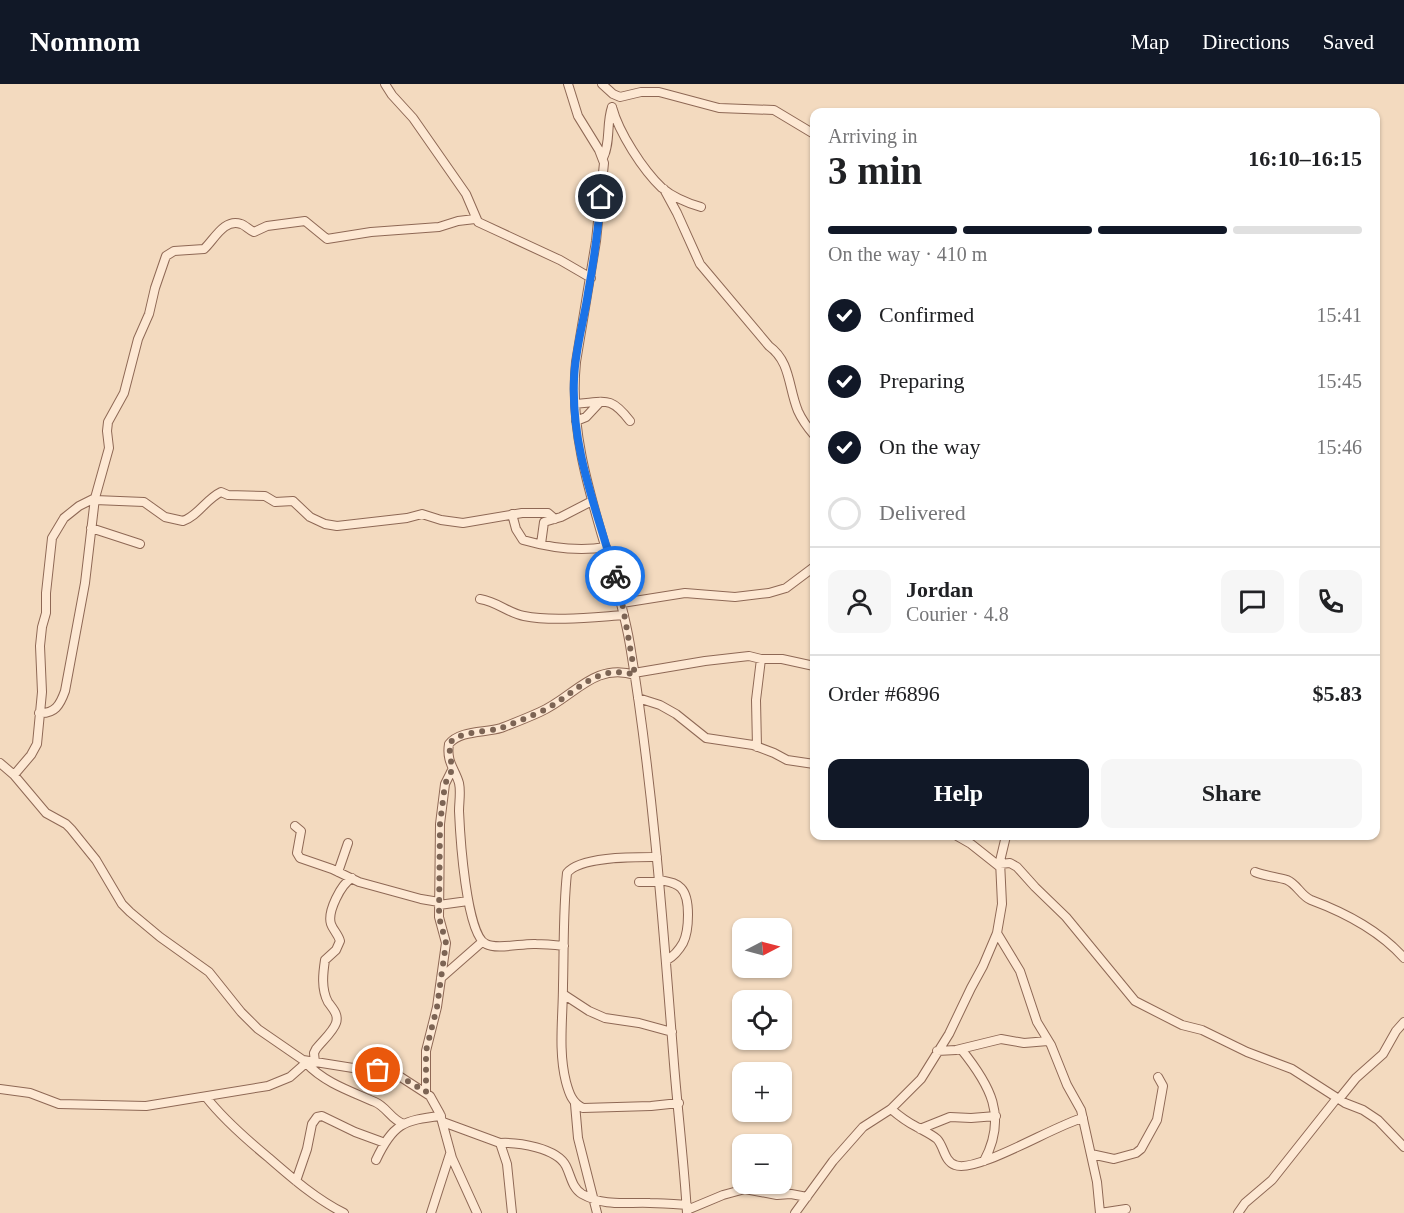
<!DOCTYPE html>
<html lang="en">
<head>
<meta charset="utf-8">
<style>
	:root { --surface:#fff; --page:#f6f6f6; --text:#202124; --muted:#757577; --line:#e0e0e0; --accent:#111827 }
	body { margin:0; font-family:Georgia,serif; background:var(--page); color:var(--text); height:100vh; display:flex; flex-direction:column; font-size:22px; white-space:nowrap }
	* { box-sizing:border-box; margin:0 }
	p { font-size:20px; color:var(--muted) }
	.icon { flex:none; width:33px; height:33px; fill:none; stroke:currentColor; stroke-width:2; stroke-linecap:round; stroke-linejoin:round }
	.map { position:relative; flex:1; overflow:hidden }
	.details { position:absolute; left:810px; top:24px; width:570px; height:732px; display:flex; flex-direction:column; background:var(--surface); border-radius:12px; box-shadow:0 2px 4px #0004 }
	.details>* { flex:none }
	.needle { width:39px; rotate:84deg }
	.fabs { position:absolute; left:732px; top:834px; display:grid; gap:12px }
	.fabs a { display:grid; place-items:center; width:60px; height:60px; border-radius:12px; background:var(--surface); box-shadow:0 2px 4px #0004; font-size:30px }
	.pin { position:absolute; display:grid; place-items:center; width:51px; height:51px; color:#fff; margin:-26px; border:3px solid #fff; border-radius:50%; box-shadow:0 2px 6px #0007 }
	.courier { position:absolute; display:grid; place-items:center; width:60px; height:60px; margin:-30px; border:4px solid #1a73e8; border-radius:50%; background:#fff; color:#222; box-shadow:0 2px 8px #0007 }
	.overview em { font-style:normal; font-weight:700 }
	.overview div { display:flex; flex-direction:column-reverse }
	.overview { display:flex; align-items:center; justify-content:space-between; height:102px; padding:0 18px }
	h1 { font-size:39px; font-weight:700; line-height:45px }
	.bar { display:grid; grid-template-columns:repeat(4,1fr); gap:9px 6px; align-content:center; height:72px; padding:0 18px }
	.bar i { height:8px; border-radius:4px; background:var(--line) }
	.bar .current { background:var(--accent) }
	.bar p { grid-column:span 4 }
	.line { display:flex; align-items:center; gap:15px; padding:0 18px; border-top:2px solid var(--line) }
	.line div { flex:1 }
	.round { display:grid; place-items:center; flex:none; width:63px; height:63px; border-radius:12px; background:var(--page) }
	ol { padding:0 18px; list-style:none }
	li { display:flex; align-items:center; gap:18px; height:66px }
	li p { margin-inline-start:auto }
	li .icon { padding:6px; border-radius:50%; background:var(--accent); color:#fff; stroke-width:4 }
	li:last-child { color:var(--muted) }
	li i { width:33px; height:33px; border:3px solid var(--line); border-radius:50% }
	.cta { display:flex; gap:12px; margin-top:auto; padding:12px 18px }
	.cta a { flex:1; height:69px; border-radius:12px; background:var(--accent); color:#fff; font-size:24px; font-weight:700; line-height:69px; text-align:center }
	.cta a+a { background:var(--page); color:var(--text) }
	header { display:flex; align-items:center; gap:36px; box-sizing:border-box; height:84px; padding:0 30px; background:var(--accent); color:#fff }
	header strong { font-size:28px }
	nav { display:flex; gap:33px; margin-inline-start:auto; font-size:21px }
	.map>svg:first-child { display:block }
</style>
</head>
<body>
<header>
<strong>Nomnom</strong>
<nav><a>Map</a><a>Directions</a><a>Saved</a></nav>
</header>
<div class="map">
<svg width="1404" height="1129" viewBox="0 0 1404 1129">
	<rect width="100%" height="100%" fill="#f3dabf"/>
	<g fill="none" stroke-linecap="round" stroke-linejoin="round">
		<defs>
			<path id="minor" d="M 385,0 L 392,11 L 413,34 L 466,110 L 478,138 L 560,176 L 591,194
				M 568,0 L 578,32 L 599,66 L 604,79 L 596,157 L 576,278 C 566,377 614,466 630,561 C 653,700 663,840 674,980 C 678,1030 684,1079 687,1129
				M 602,0 L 613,10 L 620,13 L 641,8 L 659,8 L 719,24 L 774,26 L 814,50
				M 612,23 C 619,49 643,86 662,104 C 673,113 687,119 701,123
				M 603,74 C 611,58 606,40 612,23
				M 664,105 L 677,129 L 700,180 L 769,262 C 791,278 788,303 798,327 C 802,336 808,344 814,351
				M 575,320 C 605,318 610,311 630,337
				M 576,337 L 586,333 L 600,318
				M 95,416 L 144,418 L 165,433 L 183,437 C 198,432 206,415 221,408 L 228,411 L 265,412 L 275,418 L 293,417 L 310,433 L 325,440 L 337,442 L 407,434 L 422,430 L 441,436 L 463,439 L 522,429 L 548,429 L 555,435
				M 512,430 L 516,445 L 523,456 C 551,464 578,468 606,463
				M 91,444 L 140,460
				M 541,460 L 544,438 L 561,433 L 592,417
				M 480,515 C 498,518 508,529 524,532 C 553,538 595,533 624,531
				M 622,519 L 685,509 L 735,513 L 769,509 L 786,504 L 814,483
				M 634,589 L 705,577 L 749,572 L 761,575 L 782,575 L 814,582
				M 638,614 L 660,621 L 676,630 L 706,654 L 753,661 L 774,669 L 787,676 L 814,680
				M 39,629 C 55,630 60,621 65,607 L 85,499 L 95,414 L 109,364 L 107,347 L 108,338 L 124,309 L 138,255 L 149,230 L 155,204 L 166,172 L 174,167 L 204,165 C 214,156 224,134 241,140 C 245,141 249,146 254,148 L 267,142 L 305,137 L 327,155 L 371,148 L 439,143 L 458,137 L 475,135
				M 757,663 L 756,616 L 761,575
				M 0,679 L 14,691 L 46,729 L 66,740 L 71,745 L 96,776 L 122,820 L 130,828 L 160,853 L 209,888 L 241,928 L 258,945 L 303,976 L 353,984 L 378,986 L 396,990 L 430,1012 L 440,1030 L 452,1074 L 477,1129
				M 14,691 L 31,671 L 37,660 L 42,608 L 40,562 L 42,543 L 46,529 L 46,509 L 52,454 L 64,434 L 79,422 L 95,414
				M 295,742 L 301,747 L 297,769 L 300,774 L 332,785 L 359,798 L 421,815 L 439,818
				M 957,752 L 971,760 L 1000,783
				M 657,773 C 636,773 580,772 567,789 C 563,826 564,864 563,901 C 563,933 558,967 566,998 C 569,1009 572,1019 583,1024 L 651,1022 L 679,1019
				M 1000,780 L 1010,779 L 1017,783 L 1035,803 L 1066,833 L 1135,917 L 1182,941 L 1202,946 L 1247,968 L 1292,985 L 1345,1019 L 1363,1026 L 1378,1036 L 1404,1063
				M 338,788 L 348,759
				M 1255,788 C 1265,792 1277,793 1287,796 C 1297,800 1301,812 1311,816 C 1346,829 1379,846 1404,874
				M 660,796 C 668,798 675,798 681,804 C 691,814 689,847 683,859 C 679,866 674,872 667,876
				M 639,798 L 660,798
				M 439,821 L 468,817
				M 997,849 L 1020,887 L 1037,938 L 1051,961 L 1067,1001 L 1081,1026 L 1097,1098 L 1100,1129
				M 564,862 C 555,861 545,860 536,860 C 523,859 497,866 486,860 C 466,851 460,750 459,727 C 459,718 461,708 459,699 C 455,685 446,678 449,660 C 460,646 485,649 501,644 C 514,639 527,634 540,628 C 574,613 594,578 635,591
				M 441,894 L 482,858
				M 563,910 L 589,927 L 605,934 L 639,939 L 672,948
				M 961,965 C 990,1001 1008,1032 984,1077
				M 937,967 L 956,966 L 1001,955 L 1024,959 L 1048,957
				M 306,979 C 325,999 350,1007 375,1018 C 387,1023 391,1036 404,1040
				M 315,979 L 314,969 L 316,965 C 322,957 333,948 336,939 C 339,930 332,924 328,918 C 321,905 323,889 325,876 L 336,866 L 340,857 C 338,850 333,846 331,840 C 327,828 341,800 352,794
				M 0,1005 L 30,1009 L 59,1020 L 146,1022 L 268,1002 L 290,993 L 307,978
				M 426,1008 L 426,967 L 437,923 L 446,859 L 439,833 L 440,740 L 445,700 L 452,686
				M 206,1013 C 224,1036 246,1055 269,1074 C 292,1094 316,1115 344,1129
				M 1339,1015 L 1356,994 L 1383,970 L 1396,947 L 1404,938
				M 575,1020 L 578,1054 L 597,1129
				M 891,1025 C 899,1032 907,1038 917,1043 C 924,1047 931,1050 937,1055 C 944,1062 944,1077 955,1081 C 976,1090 1057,1040 1083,1034
				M 443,1038 L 500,1059 L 507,1080 L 512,1129
				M 920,1045 L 950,1033 L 971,1034 L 996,1032
				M 500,1059 C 518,1058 557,1064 566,1082 C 571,1092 572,1104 582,1110 C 605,1123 626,1118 650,1119 C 662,1119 674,1120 687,1121
				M 1091,1070 L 1114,1075 L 1136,1069 L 1141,1065 L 1157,1036 L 1163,1002 L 1158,993
				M 376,1076 C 393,1040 403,1036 441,1032
				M 296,1097 L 307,1065 L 312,1040 L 317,1033 L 322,1032 L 355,1048 L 385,1059
				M 687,1126 L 723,1111 L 745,1105 L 777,1111 L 791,1110 L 807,1113
				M 431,1129 L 450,1070
				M 795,1129 L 833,1077 L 863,1043 L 891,1025 L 921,995 L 949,950 L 971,904 L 983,882 L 997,849 L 1002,820 L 1000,777 L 1006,752
				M 1100,1129 L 1126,1125
				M 1238,1129 L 1245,1119 L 1272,1096 L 1337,1014"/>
		</defs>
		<use href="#minor" stroke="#8e6855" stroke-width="10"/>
		<use href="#minor" stroke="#fde8d3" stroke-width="8"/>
	</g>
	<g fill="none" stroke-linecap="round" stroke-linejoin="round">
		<path stroke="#7c6454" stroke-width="6" stroke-dasharray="0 10.8" d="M 378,986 L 396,990 L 426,1008 L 426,967 L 437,923 L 446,859 L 439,833 L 440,740 L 445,700 L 452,686 L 449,660 C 460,646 485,649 501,644 C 514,639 527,634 540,628 C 574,613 594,578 635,591 L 622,518 L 615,492"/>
		<path stroke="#1a73e8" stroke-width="8" d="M 601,113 C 598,145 594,177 588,209 C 584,237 575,265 574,295 C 571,366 597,425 615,492"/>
	</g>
</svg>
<div class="fabs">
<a><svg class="needle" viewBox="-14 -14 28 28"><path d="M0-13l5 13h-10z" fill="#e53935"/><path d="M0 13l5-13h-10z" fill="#757577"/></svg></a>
<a><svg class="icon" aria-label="locate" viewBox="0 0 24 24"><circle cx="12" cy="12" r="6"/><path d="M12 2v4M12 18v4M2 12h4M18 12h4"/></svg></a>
<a>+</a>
<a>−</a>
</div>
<div class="pin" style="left:378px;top:986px;background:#ea580c"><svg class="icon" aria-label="bag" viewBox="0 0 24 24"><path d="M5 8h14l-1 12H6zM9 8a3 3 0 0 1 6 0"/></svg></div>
<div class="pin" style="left:601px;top:113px;background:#1f2937"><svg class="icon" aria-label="home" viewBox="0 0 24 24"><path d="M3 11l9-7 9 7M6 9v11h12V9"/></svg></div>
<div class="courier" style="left:615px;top:492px"><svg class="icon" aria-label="bike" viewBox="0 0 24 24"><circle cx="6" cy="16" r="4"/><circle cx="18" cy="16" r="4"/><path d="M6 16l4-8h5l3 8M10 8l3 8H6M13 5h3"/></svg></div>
<section class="details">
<div class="overview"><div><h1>3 min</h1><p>Arriving in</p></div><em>16:10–16:15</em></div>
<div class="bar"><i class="current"></i><i class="current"></i><i class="current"></i><i></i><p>On the way · 410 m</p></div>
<ol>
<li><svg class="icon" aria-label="check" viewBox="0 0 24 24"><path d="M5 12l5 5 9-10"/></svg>Confirmed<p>15:41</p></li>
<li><svg class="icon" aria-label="check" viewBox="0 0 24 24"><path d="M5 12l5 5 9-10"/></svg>Preparing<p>15:45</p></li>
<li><svg class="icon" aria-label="check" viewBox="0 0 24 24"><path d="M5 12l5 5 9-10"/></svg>On the way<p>15:46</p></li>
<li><i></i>Delivered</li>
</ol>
<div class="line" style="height:108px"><a class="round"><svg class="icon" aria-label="person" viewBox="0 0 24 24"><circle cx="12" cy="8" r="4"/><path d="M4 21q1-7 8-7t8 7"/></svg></a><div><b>Jordan</b><p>Courier · 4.8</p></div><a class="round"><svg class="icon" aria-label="chat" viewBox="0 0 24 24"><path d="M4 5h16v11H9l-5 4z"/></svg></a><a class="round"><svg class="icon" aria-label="phone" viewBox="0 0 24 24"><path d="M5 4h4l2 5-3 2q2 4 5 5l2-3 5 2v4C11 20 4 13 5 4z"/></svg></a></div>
<div class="line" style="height:78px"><div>Order #6896</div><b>$5.83</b></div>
<div class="cta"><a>Help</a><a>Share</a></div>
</section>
</div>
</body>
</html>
